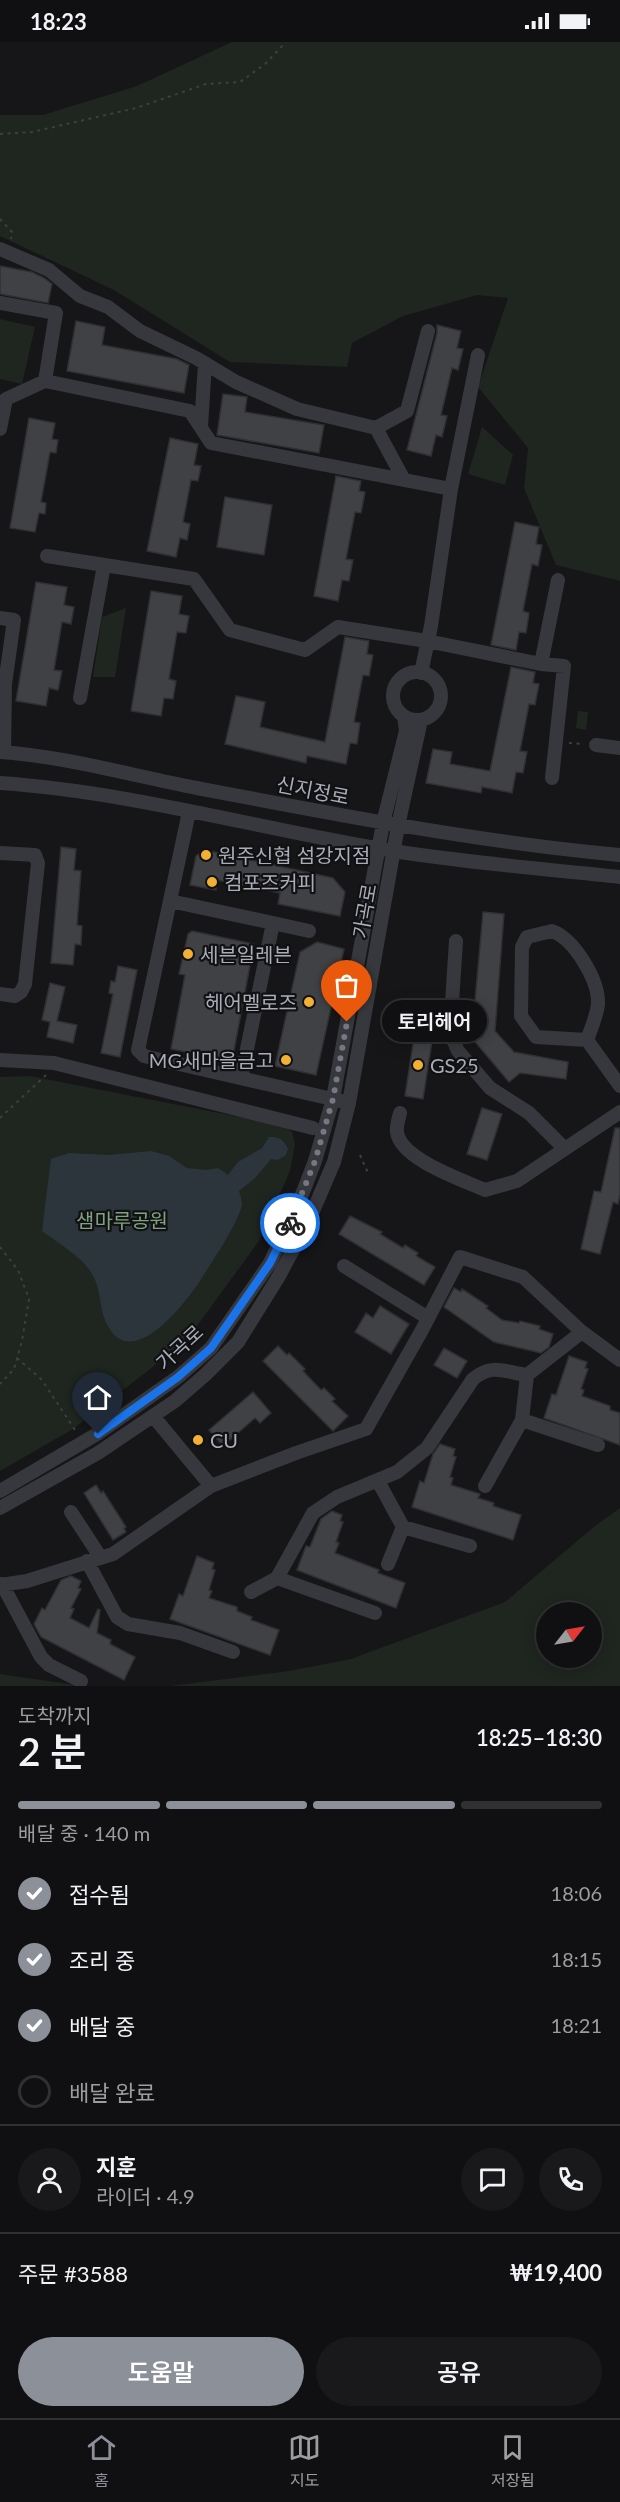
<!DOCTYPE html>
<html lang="ko">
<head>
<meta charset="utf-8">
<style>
	:root { --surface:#101012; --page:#19191b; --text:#f1f3f6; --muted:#9c9d9f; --line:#303032; --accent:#8c9099 }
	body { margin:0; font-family:Lato,"Noto Sans KR",sans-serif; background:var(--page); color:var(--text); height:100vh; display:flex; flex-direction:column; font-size:22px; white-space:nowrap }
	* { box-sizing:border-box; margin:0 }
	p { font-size:20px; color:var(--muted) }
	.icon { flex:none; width:33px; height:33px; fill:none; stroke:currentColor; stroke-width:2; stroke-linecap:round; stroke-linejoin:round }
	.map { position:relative; height:1644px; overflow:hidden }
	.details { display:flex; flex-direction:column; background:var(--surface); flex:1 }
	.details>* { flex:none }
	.needle { width:39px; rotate:59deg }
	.buttons { position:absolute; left:536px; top:1560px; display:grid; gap:12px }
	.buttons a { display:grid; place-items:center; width:66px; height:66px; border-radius:50%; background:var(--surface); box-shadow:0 3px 15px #0003,0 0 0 2px var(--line); font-size:30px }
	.pin { position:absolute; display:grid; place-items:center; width:51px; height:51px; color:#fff; margin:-62px -26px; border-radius:50% 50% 50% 0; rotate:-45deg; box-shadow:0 0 6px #0007 }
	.pin .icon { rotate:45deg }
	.courier { position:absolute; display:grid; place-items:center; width:60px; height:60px; margin:-30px; border:4px solid #1a73e8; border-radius:50%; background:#fff; color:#222; box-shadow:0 2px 8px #0007 }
	.bubble { position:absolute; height:42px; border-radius:21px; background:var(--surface); box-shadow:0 3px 15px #0003,0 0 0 2px var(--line); font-size:20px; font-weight:600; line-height:42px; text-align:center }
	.overview em { font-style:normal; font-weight:600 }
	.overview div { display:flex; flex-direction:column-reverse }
	.overview { display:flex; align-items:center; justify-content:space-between; height:102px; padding:0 18px }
	h1 { font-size:39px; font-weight:600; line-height:45px }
	.bar { display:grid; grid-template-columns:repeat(4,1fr); gap:9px 6px; align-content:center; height:72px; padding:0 18px }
	.bar i { height:8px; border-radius:4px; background:var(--line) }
	.bar .active { background:var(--accent) }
	.bar p { grid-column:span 4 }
	.line { display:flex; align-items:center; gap:15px; padding:0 18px; border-top:2px solid var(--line) }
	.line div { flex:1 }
	.round { display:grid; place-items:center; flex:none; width:63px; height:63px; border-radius:32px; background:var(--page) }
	ol { padding:0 18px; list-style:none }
	li { display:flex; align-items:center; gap:18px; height:66px }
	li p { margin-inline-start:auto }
	li .icon { padding:6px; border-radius:50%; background:var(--accent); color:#fff; stroke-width:4 }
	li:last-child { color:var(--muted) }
	li i { width:33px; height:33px; border:3px solid var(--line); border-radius:50% }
	.action { display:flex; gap:12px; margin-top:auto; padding:12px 18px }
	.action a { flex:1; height:69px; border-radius:36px; background:var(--accent); color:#fff; font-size:24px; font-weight:600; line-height:69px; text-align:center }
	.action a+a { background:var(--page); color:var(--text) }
	.status { display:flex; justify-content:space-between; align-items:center; height:42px; padding:0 30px; background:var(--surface); direction:ltr }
	.status svg { height:16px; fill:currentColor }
	.tabs { display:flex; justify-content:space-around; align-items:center; height:84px; border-top:2px solid var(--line); background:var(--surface); font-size:16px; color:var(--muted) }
	.tabs a { display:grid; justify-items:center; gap:3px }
	.tabs .active { color:var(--accent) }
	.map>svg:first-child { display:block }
</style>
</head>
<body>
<div class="status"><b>18:23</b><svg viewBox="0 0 49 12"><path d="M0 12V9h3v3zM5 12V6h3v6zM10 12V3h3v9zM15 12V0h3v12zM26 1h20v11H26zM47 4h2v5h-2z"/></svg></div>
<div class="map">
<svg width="620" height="1644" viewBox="0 0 620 1644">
	<rect width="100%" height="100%" fill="#161618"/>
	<path fill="#1e261f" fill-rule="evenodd" d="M 232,0 L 620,0 L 620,539 L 556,523 L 524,446 L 528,406 L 478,345 L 508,256 L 477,253 L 403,274 L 352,301 L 347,325 L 230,320 L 114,248 L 0,194 L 0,73 L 43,73 L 137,44 Z
		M 0,277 L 35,285 L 22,342 L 0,337 Z
		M 482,385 L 513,413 L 505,443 L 468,432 Z
		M 126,566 L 115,635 L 93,635 L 102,575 Z
		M 578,669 L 588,670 L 586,688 L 576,686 Z
		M 30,1034 L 250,1077 L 281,1080 L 292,1090 L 295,1102 L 290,1129 L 259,1199 L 186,1299 L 73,1387 L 0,1429 L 0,1035 Z
		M 620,1466 L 620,1644 L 170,1644 L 289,1629 L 351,1617 L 505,1560 L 595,1484 ZM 546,1570 L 591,1570 L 591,1616 L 546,1616 Z
		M 0,1632 L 82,1644 L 0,1644 Z"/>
	<path fill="#2c353c" d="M 269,1095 C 280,1095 283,1097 288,1107 L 286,1113 L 278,1118 L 271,1117 L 255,1136 L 239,1149 C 240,1152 242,1159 242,1162 C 240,1178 212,1220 203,1234 C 189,1257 135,1329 109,1286 C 99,1270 102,1254 95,1238 C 87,1217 59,1202 42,1189 L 51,1117 L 69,1111 L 108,1113 L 151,1109 L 169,1114 L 187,1126 L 206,1128 L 218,1126 L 228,1133 L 238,1120 L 262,1106 Z"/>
	<path fill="#404145" stroke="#303034" stroke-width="1.5" d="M 0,224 L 32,230 L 44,236 L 52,242 L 48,261 L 0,252 Z
		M 76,279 L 105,285 L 102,303 L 177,317 L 189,323 L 184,351 L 67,329 Z
		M 437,283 L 461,289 L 457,306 L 463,307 L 458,328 L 452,326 L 441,373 L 447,374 L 442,395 L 436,393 L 431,414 L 407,408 L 437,291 Z
		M 223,352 L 247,355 L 245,370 L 324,383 L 319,411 L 217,393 Z
		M 29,376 L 55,381 L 52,397 L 58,398 L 56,411 L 50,410 L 41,460 L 46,461 L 45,472 L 39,471 L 35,490 L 10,486 Z
		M 170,396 L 198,402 L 194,423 L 201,424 L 198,439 L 191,438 L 183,480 L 190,482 L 187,498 L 180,496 L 176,515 L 147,509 Z
		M 336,434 L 361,439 L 359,449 L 365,450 L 361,471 L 355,470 L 346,517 L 353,518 L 349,539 L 342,538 L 338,559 L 314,554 Z
		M 225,455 L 272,463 L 264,513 L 217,505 Z
		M 515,480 L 539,485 L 536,502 L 542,503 L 538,524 L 532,522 L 523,569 L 529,571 L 526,591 L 519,590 L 516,608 L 491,603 Z
		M 36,540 L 67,545 L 64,563 L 74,565 L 71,582 L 62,580 L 54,628 L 62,629 L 58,648 L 49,646 L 46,664 L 16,659 Z
		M 151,549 L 182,554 L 179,572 L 189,574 L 186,591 L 177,590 L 169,637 L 176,639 L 173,657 L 164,656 L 161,674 L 131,669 Z
		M 345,595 L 369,599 L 367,612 L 373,613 L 369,634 L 363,633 L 354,680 L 360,681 L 357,702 L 350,701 L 346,722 L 307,714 L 306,721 L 225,702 L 236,654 L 265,660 L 260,685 L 325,700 Z
		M 511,625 L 535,630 L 533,641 L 539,642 L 535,663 L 529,662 L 520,709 L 527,710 L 523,731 L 516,730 L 512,751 L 482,745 L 481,751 L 426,741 L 433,707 L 452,710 L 450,722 L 490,729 Z
		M 61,805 L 76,807 L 74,828 L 81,829 L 77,883 L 82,884 L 81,903 L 75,902 L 73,923 L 51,921 Z
		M 205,808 L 333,836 L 345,850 L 340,874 L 278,862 L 280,851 L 217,838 L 216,848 L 190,843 L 196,814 Z
		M 483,870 L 504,872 L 495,989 L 514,1010 L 568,1020 L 566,1037 L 520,1031 L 509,1040 L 460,982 L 474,970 Z
		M 192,889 L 254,902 L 232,1019 L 171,1007 L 185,933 L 179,932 L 188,892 Z
		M 317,900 L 344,907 L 316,1033 L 275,1024 L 300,910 Z
		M 118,924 L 137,928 L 120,1015 L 101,1011 L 113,952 L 109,951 L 111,939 L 115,940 Z
		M 50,941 L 65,945 L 57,979 L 77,983 L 73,1001 L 47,995 L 50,980 L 42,978 Z
		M 414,996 L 432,999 L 423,1057 L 405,1054 Z
		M 482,1066 L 502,1072 L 487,1118 L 467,1112 Z
		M 615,1086 L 620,1086 L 620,1152 L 618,1162 L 613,1160 L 600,1212 L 581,1207 L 594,1149 L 601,1150 Z
		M 350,1174 L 382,1190 L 380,1192 L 403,1206 L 405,1203 L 418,1211 L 416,1214 L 435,1225 L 424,1243 L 339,1192 Z
		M 454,1246 L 461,1250 L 462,1247 L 488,1264 L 486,1266 L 502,1278 L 519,1281 L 520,1279 L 540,1284 L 539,1287 L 553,1292 L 549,1305 L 541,1311 L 494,1300 L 444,1265 Z
		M 380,1264 L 409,1282 L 391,1312 L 355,1290 L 366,1271 L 373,1276 Z
		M 278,1304 L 287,1313 L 289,1311 L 305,1327 L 303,1329 L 321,1348 L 324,1346 L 335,1357 L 332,1359 L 348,1374 L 333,1389 L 263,1319 Z
		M 444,1306 L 467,1319 L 457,1336 L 434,1323 Z
		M 569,1314 L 587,1320 L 585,1326 L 588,1327 L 581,1347 L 584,1348 L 582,1354 L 610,1364 L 610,1368 L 620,1371 L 620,1403 L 544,1376 L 552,1352 L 556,1353 Z
		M 253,1350 L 271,1371 L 260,1381 L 255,1376 L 223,1404 L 209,1388 Z
		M 440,1402 L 455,1407 L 453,1414 L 456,1415 L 450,1435 L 453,1436 L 451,1443 L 480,1452 L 478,1456 L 494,1461 L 493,1464 L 521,1473 L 513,1498 L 412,1465 L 420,1439 L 424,1441 L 433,1412 Z
		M 96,1443 L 101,1451 L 103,1449 L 126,1485 L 124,1486 L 126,1490 L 113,1498 L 84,1451 Z
		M 332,1469 L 342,1473 L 340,1479 L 343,1480 L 336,1500 L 339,1501 L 335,1511 L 379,1528 L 378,1531 L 405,1541 L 396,1566 L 297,1528 L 306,1504 L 310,1505 L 321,1477 Z
		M 197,1514 L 214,1521 L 212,1527 L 215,1528 L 209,1548 L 212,1549 L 209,1556 L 237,1565 L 237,1569 L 252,1575 L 251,1578 L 279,1588 L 270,1613 L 170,1577 L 179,1552 L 183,1554 Z
		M 71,1534 L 81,1539 L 78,1546 L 81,1547 L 71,1566 L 74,1567 L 70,1576 L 89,1586 L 98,1567 L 100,1568 L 97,1591 L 111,1598 L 110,1602 L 135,1615 L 124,1638 L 41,1595 L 34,1582 L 42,1566 L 45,1568 L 61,1538 Z"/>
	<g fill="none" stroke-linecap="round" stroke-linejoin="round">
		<path stroke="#3d3f44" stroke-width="2" stroke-dasharray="3 4.5" stroke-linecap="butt" d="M 0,92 L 32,90 L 136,66 L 206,42 L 240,40 L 265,22 L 286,0
			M 0,177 L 12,190 L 11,197
			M 569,701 L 584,702
			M 0,1076 L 46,1033
			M 360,1113 L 369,1133
			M 0,1205 L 18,1228 L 29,1257 L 22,1299 L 14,1327 L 0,1342
			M 17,1316 L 42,1338 L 75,1388"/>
		<path stroke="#37383d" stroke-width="14" d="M 0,207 L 49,228 L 80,254 L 108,265 L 140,289 L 196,316 L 236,340 L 297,367 L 376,386 L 407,369 L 428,289
			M 0,261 L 56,271 L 45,339 L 190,369 L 211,401 L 451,447 L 478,313
			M 201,385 L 205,321
			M 376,386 L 404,438
			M 0,387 L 6,357 L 45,339
			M 47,514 L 194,537 L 230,588 L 305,608 L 338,585 L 427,599 L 541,622 L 564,624 L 552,736
			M 0,576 L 14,578 L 5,642 L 4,710
			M 541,622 L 558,538
			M393 654a24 24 0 1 1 48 0a24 24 0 1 1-48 0Z
			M 421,631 L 431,584 L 451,447
			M 80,656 L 104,523
			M 596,703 L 620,706
			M 0,710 C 63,714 134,734 197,746 C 338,773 478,800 620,813
			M 0,741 C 133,750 263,788 394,809 C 469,821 545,827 620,835
			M 189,770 L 138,1008 L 144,1014 L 341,1059
			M 0,811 L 35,813 L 38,821 L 25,942 L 21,950 L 15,954 L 0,952
			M 170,859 L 273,881 L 241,1036
			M 273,881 L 309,889
			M 552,889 C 574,897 599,938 598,962 C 597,973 591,987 587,998 L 536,995 L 521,974 L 522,905 L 527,895 Z
			M 456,899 L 450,991 L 458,1009 L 490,1046 L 529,1071 L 564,1106
			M 587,998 L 620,1044
			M 0,1018 L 54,1021 L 313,1086
			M 400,1071 C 399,1076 396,1084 397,1090 C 400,1117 463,1138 485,1148 L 517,1139 L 620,1070
			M 344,1224 L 428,1276
			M 153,1374 L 211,1444
			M 522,1378 L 598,1403
			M 378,1439 L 403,1485 L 470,1504
			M 485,1444 L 522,1378 L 527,1333 L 582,1290
			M 0,1449 L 97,1392 L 178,1335 L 211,1306 L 270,1221 L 303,1150 L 315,1119 L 333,1057 L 383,781 L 406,689 L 404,674
			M 0,1466 L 98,1411 L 175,1359 L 205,1333 L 238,1300 L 279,1234 L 310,1176 L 334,1120 L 349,1061 L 398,784 L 421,678
			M 71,1470 L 101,1516
			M 87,1519 L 117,1575 L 128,1582 L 180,1591 L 233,1610
			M 388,1522 L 403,1485
			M 277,1536 L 375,1571
			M 2,1542 L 41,1615 L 49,1623 L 81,1639
			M 0,1543 L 27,1539 L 113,1512 L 211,1444 L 296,1411 L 366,1387 L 422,1288 L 460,1215 L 523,1235 L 582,1290 L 620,1318
			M 251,1550 L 277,1536 L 313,1471 L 337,1455 L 397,1430 L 427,1406 L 473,1337 C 492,1321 505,1330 527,1333"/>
	</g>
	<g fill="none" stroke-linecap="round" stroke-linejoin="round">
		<path stroke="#757880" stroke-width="6" stroke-dasharray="0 10.8" d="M 290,1181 L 315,1119 L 333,1057 L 347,980"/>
		<path stroke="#1a73e8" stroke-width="8" d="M 98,1392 L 178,1335 L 211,1306 L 270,1221 L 290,1181"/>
	</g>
	<g fill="#f2b134" stroke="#111113" stroke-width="2">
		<circle cx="206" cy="813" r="6"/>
		<circle cx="212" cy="840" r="6"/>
		<circle cx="188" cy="912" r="6"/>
		<circle cx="309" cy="960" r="6"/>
		<circle cx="286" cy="1018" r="6"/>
		<circle cx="418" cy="1023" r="6"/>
		<circle cx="198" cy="1398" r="6"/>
	</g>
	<g text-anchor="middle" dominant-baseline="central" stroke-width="4.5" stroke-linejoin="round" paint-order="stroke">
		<g font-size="20" fill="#a8adb8" stroke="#111113">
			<text transform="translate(313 748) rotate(11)">신지정로</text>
			<text transform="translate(364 869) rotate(-80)">가곡로</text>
			<text transform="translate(179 1305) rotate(-43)">가곡로</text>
		</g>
		<g font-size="20" fill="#a8adb8" stroke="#111113" text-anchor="start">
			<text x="218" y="813">원주신협 섬강지점</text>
			<text x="224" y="840">컴포즈커피</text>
			<text x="200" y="912">세븐일레븐</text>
			<text x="297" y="960" text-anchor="end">헤어멜로즈</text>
			<text x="274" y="1018" text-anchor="end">MG새마을금고</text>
			<text x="430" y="1023">GS25</text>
			<text x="210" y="1398">CU</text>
		</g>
		<g font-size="20" fill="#7fa381" stroke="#111113">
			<text x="122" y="1178">샘마루공원</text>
		</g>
	</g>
</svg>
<div class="buttons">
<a><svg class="needle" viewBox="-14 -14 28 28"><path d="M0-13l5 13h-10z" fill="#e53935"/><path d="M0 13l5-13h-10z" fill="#9c9d9f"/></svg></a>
</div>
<div class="pin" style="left:347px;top:980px;background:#ea580c"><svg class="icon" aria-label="bag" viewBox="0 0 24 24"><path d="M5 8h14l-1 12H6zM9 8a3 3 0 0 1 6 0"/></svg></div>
<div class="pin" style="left:98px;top:1392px;background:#1f2937"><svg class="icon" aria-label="home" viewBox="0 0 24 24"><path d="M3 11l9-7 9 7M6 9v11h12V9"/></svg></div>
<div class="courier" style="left:290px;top:1181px"><svg class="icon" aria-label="bike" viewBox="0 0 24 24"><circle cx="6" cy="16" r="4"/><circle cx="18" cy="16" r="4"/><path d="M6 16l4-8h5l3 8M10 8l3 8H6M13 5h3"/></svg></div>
<div class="bubble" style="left:382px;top:958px;width:105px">토리헤어</div>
</div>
<section class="details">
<div class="overview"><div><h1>2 분</h1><p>도착까지</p></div><em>18:25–18:30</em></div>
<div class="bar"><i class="active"></i><i class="active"></i><i class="active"></i><i></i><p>배달 중 · 140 m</p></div>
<ol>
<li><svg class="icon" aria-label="check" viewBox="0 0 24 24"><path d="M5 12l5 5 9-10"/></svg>접수됨<p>18:06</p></li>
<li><svg class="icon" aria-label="check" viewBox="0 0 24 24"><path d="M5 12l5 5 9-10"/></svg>조리 중<p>18:15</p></li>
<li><svg class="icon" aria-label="check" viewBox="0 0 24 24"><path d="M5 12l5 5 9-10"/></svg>배달 중<p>18:21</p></li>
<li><i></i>배달 완료</li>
</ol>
<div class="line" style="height:108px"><a class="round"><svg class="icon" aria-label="person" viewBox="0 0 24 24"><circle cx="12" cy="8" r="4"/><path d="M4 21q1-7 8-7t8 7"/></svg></a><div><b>지훈</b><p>라이더 · 4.9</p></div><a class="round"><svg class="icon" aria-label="chat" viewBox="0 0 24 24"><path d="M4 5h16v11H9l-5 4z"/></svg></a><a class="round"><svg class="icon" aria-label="phone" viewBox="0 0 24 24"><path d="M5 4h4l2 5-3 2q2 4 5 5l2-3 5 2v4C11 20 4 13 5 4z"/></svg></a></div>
<div class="line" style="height:78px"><div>주문 #3588</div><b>₩19,400</b></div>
<div class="action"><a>도움말</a><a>공유</a></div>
</section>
<nav class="tabs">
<a class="active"><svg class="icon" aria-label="home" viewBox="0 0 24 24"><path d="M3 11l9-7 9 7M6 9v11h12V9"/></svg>홈</a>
<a><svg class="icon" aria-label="map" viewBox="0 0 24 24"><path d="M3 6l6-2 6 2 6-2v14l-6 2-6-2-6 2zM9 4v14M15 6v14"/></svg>지도</a>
<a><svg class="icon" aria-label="saved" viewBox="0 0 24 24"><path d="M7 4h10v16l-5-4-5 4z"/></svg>저장됨</a>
</nav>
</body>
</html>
